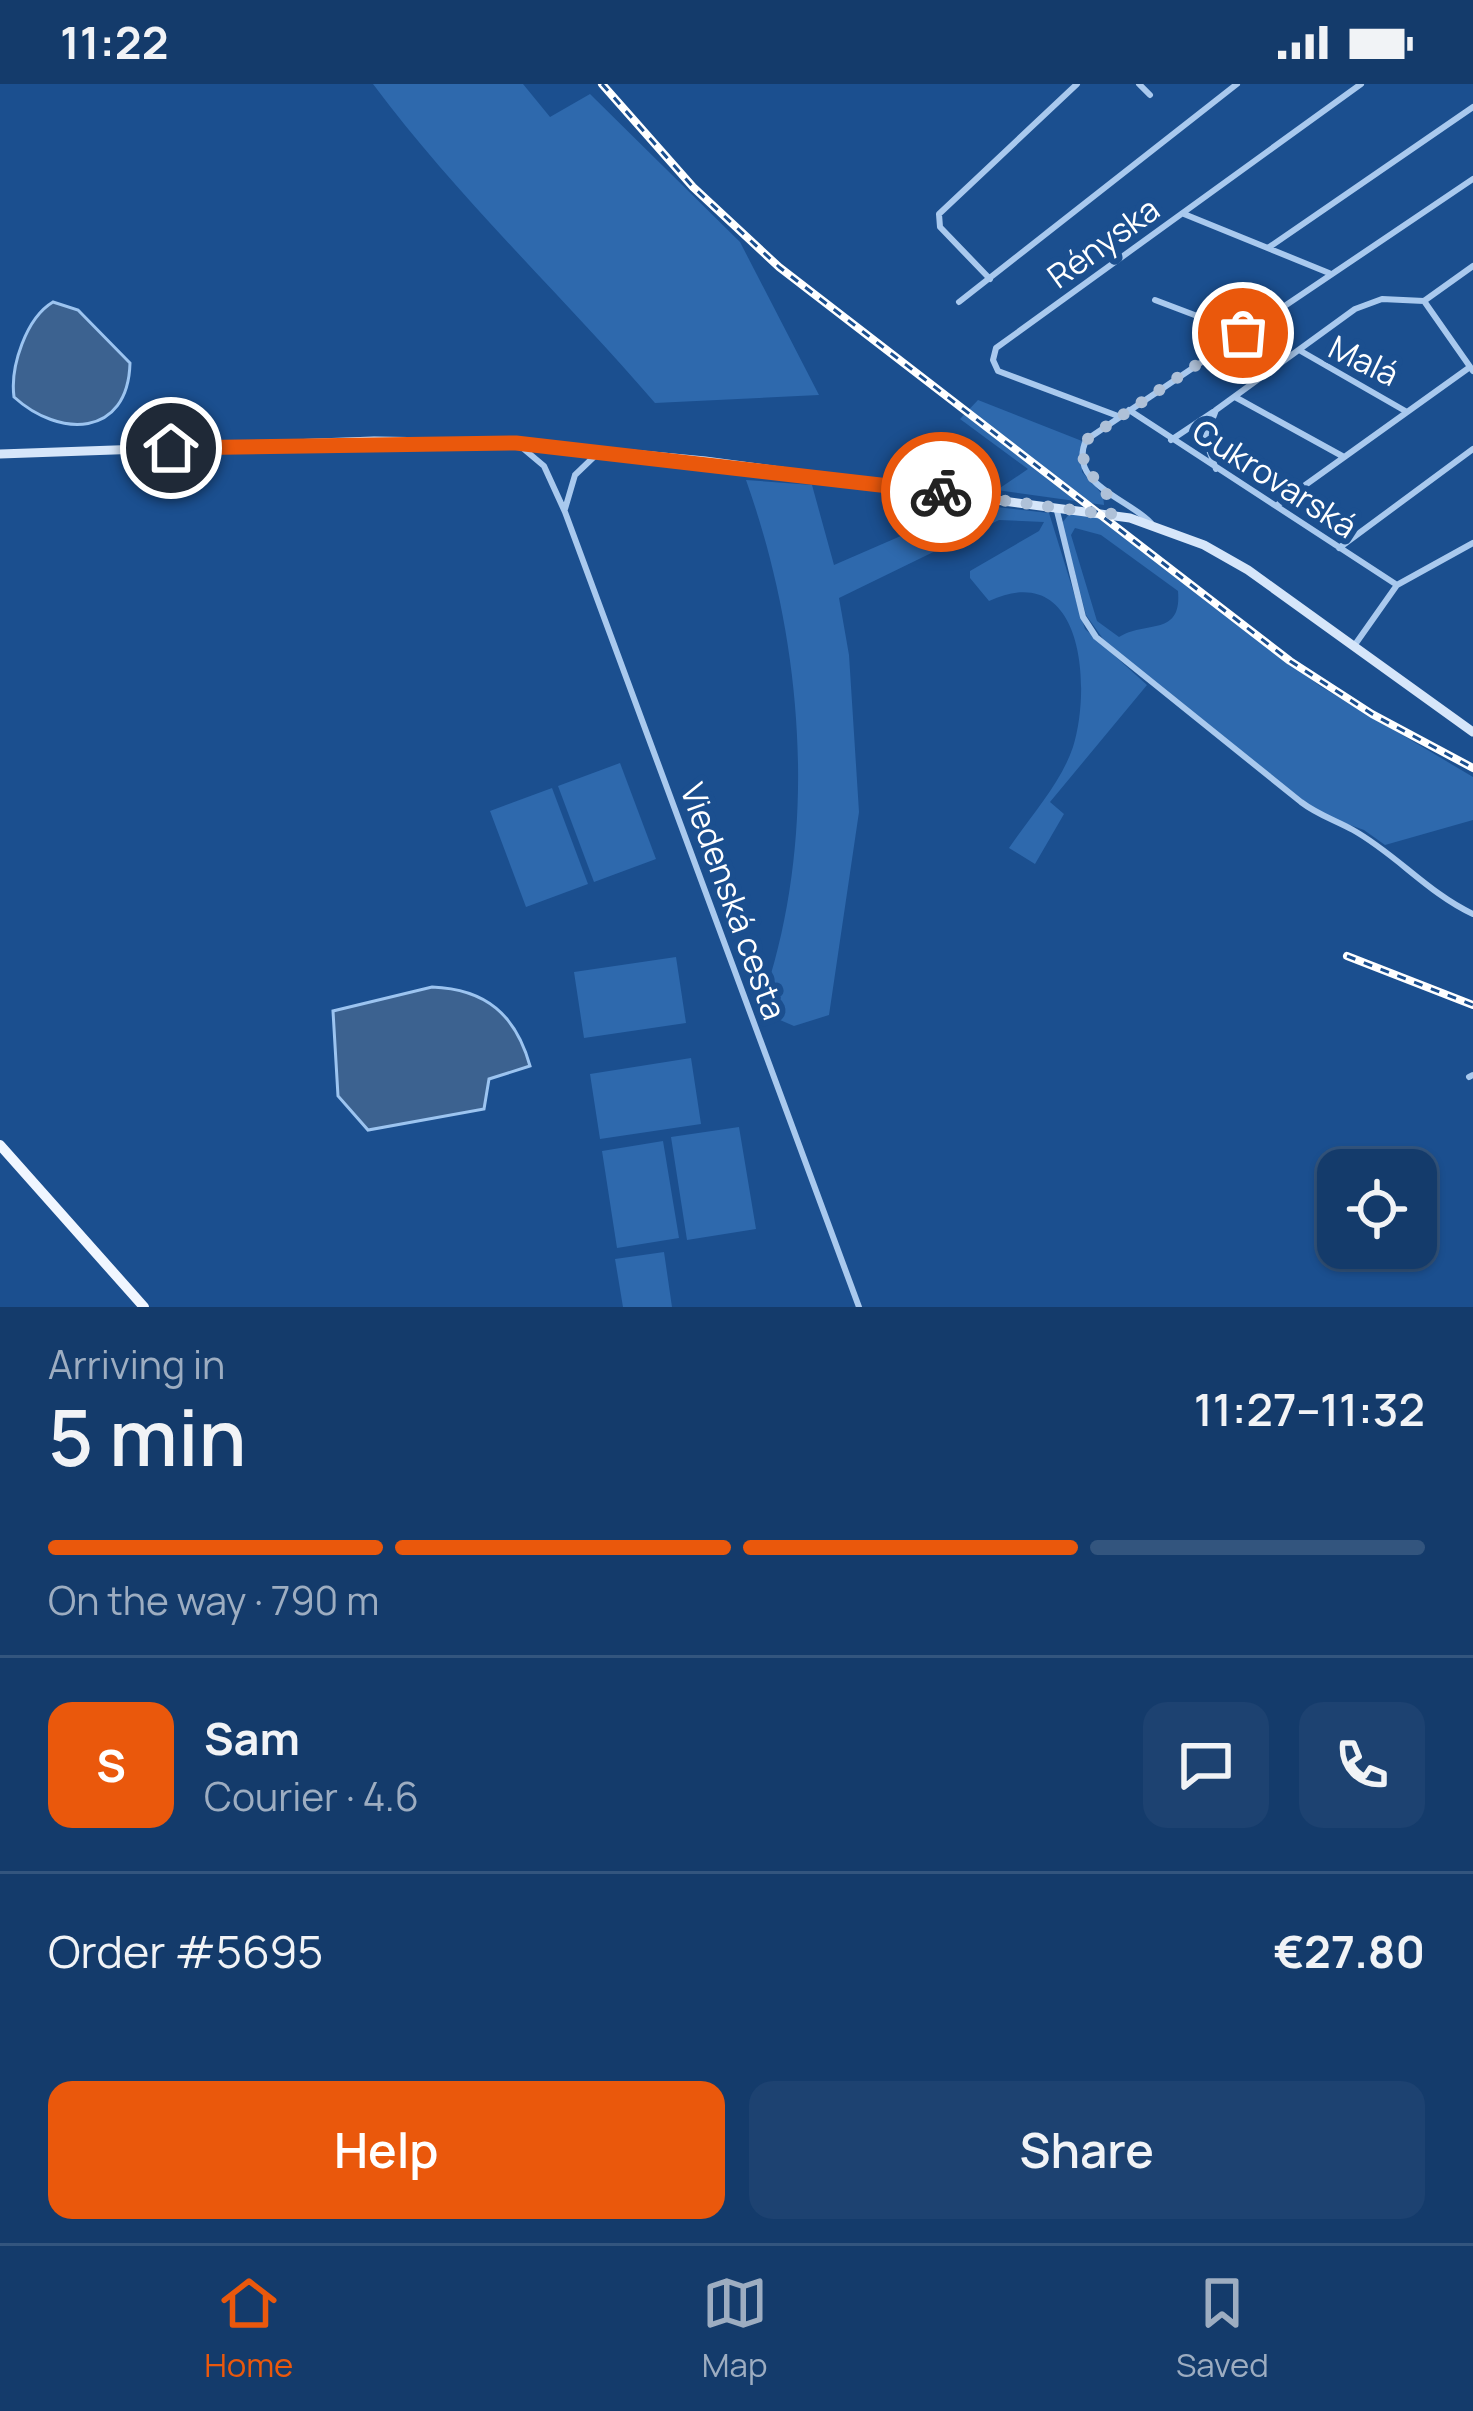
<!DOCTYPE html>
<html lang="en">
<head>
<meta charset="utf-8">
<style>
	:root { --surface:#143b6b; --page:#1d4271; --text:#f1f3f6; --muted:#9dadc1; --line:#33557e; --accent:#ea580c }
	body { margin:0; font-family:Manrope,sans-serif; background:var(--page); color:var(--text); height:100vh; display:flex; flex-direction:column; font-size:45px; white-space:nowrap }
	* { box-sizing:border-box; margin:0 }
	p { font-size:39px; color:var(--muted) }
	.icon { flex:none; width:66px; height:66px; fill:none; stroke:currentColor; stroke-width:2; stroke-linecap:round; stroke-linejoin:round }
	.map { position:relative; height:1223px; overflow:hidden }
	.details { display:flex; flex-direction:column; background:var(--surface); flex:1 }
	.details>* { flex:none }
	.fabs { position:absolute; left:1317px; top:1065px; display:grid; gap:24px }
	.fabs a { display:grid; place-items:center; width:120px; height:120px; border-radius:24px; background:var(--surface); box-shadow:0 3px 9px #0004,0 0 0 3px var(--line); font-size:60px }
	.pin { position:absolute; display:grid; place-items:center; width:102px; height:102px; color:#fff; margin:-51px; border:6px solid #fff; border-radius:50%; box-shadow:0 3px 12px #0007 }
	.courier { position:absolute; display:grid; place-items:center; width:120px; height:120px; margin:-60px; border:9px solid #ea580c; border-radius:50%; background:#fff; color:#222; box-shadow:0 3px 15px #0007 }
	.summary em { font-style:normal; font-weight:600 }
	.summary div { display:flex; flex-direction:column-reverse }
	.summary { display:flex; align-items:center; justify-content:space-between; height:204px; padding:0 48px }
	h1 { font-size:78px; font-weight:600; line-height:90px }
	.bar { display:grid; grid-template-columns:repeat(4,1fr); gap:18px 12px; align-content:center; height:144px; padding:0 48px }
	.bar i { height:15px; border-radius:9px; background:var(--line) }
	.bar .active { background:var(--accent) }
	.bar p { grid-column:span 4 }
	.line { display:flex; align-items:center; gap:30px; padding:0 48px; border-top:3px solid var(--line) }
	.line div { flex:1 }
	.round { display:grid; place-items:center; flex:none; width:126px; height:126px; border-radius:24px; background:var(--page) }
	.primary-button { display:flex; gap:24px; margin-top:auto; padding:24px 48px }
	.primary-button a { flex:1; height:138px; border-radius:24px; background:var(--accent); color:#fff; font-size:48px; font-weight:600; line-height:138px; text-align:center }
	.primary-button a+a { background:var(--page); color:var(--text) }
	.status { display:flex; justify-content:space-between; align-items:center; height:84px; padding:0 60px; background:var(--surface); direction:ltr }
	.status svg { height:33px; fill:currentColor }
	.dock { display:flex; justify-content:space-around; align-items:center; height:168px; border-top:3px solid var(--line); background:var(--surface); font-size:33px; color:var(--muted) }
	.dock a { display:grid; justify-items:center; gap:6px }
	.dock .active { color:var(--accent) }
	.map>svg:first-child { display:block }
</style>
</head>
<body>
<div class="status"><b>11:22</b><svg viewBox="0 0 49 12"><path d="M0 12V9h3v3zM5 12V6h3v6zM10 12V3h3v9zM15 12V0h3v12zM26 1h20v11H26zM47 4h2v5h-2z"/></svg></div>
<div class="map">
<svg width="1473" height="1223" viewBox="0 0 1473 1223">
	<rect width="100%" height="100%" fill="#1b4f8f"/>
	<path fill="#2e69ad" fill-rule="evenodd" d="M 373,0 L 523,0 L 550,33 L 590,10 L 740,158 L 819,311 L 655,319 C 562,211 458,114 373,0 Z
		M 978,316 L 1082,357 L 1082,388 L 1103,411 L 1104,421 L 997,406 L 1028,385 L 960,335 Z
		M 746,396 L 812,401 L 834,481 L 933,438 L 931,431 L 954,418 L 1049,429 L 1085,545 L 1147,601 L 1050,718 L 1064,730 L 1035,780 L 1009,764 C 1030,733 1061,699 1073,663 C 1092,602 1083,474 989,517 L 970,494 L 970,487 L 1039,447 L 1044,438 L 999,436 L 839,514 L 849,571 L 859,728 L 829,931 L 794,942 L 759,927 C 820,759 805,562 746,396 Z
		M 1070,429 L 1098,433 L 1320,602 L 1473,693 L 1473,736 L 1385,761 L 1364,746 L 1316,729 L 1106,559 L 1086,531 L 1062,439 ZM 1075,444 L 1101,451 L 1178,507 C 1182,553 1146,536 1119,553 L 1097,537 L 1071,451 Z
		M 620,679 L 656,775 L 594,798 L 558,702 Z
		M 552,704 L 588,800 L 526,823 L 490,727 Z
		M 676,873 L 686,939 L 584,954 L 574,888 Z
		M 691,974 L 701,1040 L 600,1055 L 590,990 Z
		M 739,1043 L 756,1145 L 687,1156 L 671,1053 Z
		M 663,1057 L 679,1154 L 617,1164 L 602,1067 Z
		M 664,1168 L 672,1223 L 623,1223 L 615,1175 Z"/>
	<path fill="#3c6290" stroke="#9cc4f0" stroke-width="3" d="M 53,218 L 78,226 L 130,279 C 128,354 59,354 14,313 C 10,283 26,234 53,218 Z
		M 432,903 C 486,905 516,931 530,982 L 489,995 L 484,1025 L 368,1046 L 338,1012 L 333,927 Z"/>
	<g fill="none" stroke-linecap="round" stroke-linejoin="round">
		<path stroke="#a9c9ee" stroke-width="6" d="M 1139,0 L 1150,11
			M 1184,130 L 1329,189
			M 1268,164 L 1473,23
			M 990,195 L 940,143 L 939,130 L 1077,0
			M 1155,216 L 1242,249
			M 1424,217 L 1473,287
			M 959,218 L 1237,0
			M 1299,266 L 1407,328
			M 1235,313 L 1344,373
			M 1129,326 L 1397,501
			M 1118,332 L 998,287 L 993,276 L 996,264 L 1361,0
			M 1171,356 L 1213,328
			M 519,361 L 544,382 L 565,428 L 859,1223
			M 1216,385 L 1205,355 L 1216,326 L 1355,225 L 1382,215 L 1424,217 L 1473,182
			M 1276,422 L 1470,283
			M 1056,423 L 1083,533 L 1096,553 L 1301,718 C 1318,731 1335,736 1353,746 C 1396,770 1428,809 1473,830
			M 565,425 L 575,391 L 600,367
			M 1151,439 C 1128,414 1067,400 1086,356 L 1473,95
			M 1339,464 L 1473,365
			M 1354,562 L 1397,501 L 1473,459
			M 1469,993 L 1473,991"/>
		<path stroke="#d6e6fa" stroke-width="9" d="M 0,370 L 374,357 L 516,359 L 705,377 L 1130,434 L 1204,461 L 1248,486 L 1473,648"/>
		<path stroke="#f0f6ff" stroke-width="10" d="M 0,1061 L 144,1223"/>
		<defs>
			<path id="rail" d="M 602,0 L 693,103 L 779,183 L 1290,577 L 1372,630 L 1473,684
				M 1347,872 L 1473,921"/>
		</defs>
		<use href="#rail" stroke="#fff" stroke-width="8"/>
		<use href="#rail" stroke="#1b4f8f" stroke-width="3" stroke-dasharray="9" stroke-linecap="butt"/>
	</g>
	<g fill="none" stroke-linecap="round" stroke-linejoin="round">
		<path stroke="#afc1d8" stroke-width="12" stroke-dasharray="0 21.6" d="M 941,408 L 1111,431 L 1112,417 L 1083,380 L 1086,356 L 1243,249"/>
		<path stroke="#ea580c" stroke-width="15" d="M 171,364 L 516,359 L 941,408"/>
	</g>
	<g text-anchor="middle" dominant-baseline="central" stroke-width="12" stroke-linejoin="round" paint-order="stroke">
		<g font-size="33" fill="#fff" stroke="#1b4f8f">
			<text transform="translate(1103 158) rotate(-36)">Rényska</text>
			<text transform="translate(1364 276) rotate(26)">Malá</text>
			<text transform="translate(1275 394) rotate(33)">Cukrovarská</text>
			<text transform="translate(734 817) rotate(70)">Viedenská cesta</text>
		</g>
	</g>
</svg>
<div class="fabs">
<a><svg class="icon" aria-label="locate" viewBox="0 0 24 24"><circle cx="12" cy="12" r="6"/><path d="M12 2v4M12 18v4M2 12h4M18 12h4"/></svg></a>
</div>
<div class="pin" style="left:1243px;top:249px;background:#ea580c"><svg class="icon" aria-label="bag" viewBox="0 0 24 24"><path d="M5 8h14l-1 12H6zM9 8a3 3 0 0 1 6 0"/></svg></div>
<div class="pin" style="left:171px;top:364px;background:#1f2937"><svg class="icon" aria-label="home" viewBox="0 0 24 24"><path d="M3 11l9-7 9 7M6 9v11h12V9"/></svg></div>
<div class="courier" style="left:941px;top:408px"><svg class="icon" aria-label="bike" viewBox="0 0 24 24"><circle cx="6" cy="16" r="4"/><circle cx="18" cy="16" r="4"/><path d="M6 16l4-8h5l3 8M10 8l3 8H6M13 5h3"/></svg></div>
</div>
<section class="details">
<div class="summary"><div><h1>5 min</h1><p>Arriving in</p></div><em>11:27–11:32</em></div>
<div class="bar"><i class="active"></i><i class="active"></i><i class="active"></i><i></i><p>On the way · 790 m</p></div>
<div class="line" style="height:216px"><b class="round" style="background:var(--accent);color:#fff">S</b><div><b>Sam</b><p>Courier · 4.6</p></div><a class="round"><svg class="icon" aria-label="chat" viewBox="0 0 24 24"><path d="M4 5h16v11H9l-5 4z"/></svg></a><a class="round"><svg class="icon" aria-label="phone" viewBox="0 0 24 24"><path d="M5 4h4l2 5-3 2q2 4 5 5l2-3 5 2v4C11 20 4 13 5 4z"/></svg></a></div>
<div class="line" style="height:156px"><div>Order #5695</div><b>€27.80</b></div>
<div class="primary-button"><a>Help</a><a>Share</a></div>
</section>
<nav class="dock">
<a class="active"><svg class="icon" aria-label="home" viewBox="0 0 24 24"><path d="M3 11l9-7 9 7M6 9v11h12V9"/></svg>Home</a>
<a><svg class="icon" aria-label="map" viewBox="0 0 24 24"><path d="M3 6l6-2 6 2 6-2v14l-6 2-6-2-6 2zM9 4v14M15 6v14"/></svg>Map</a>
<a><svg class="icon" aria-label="saved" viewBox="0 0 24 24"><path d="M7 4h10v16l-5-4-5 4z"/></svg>Saved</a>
</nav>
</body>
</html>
